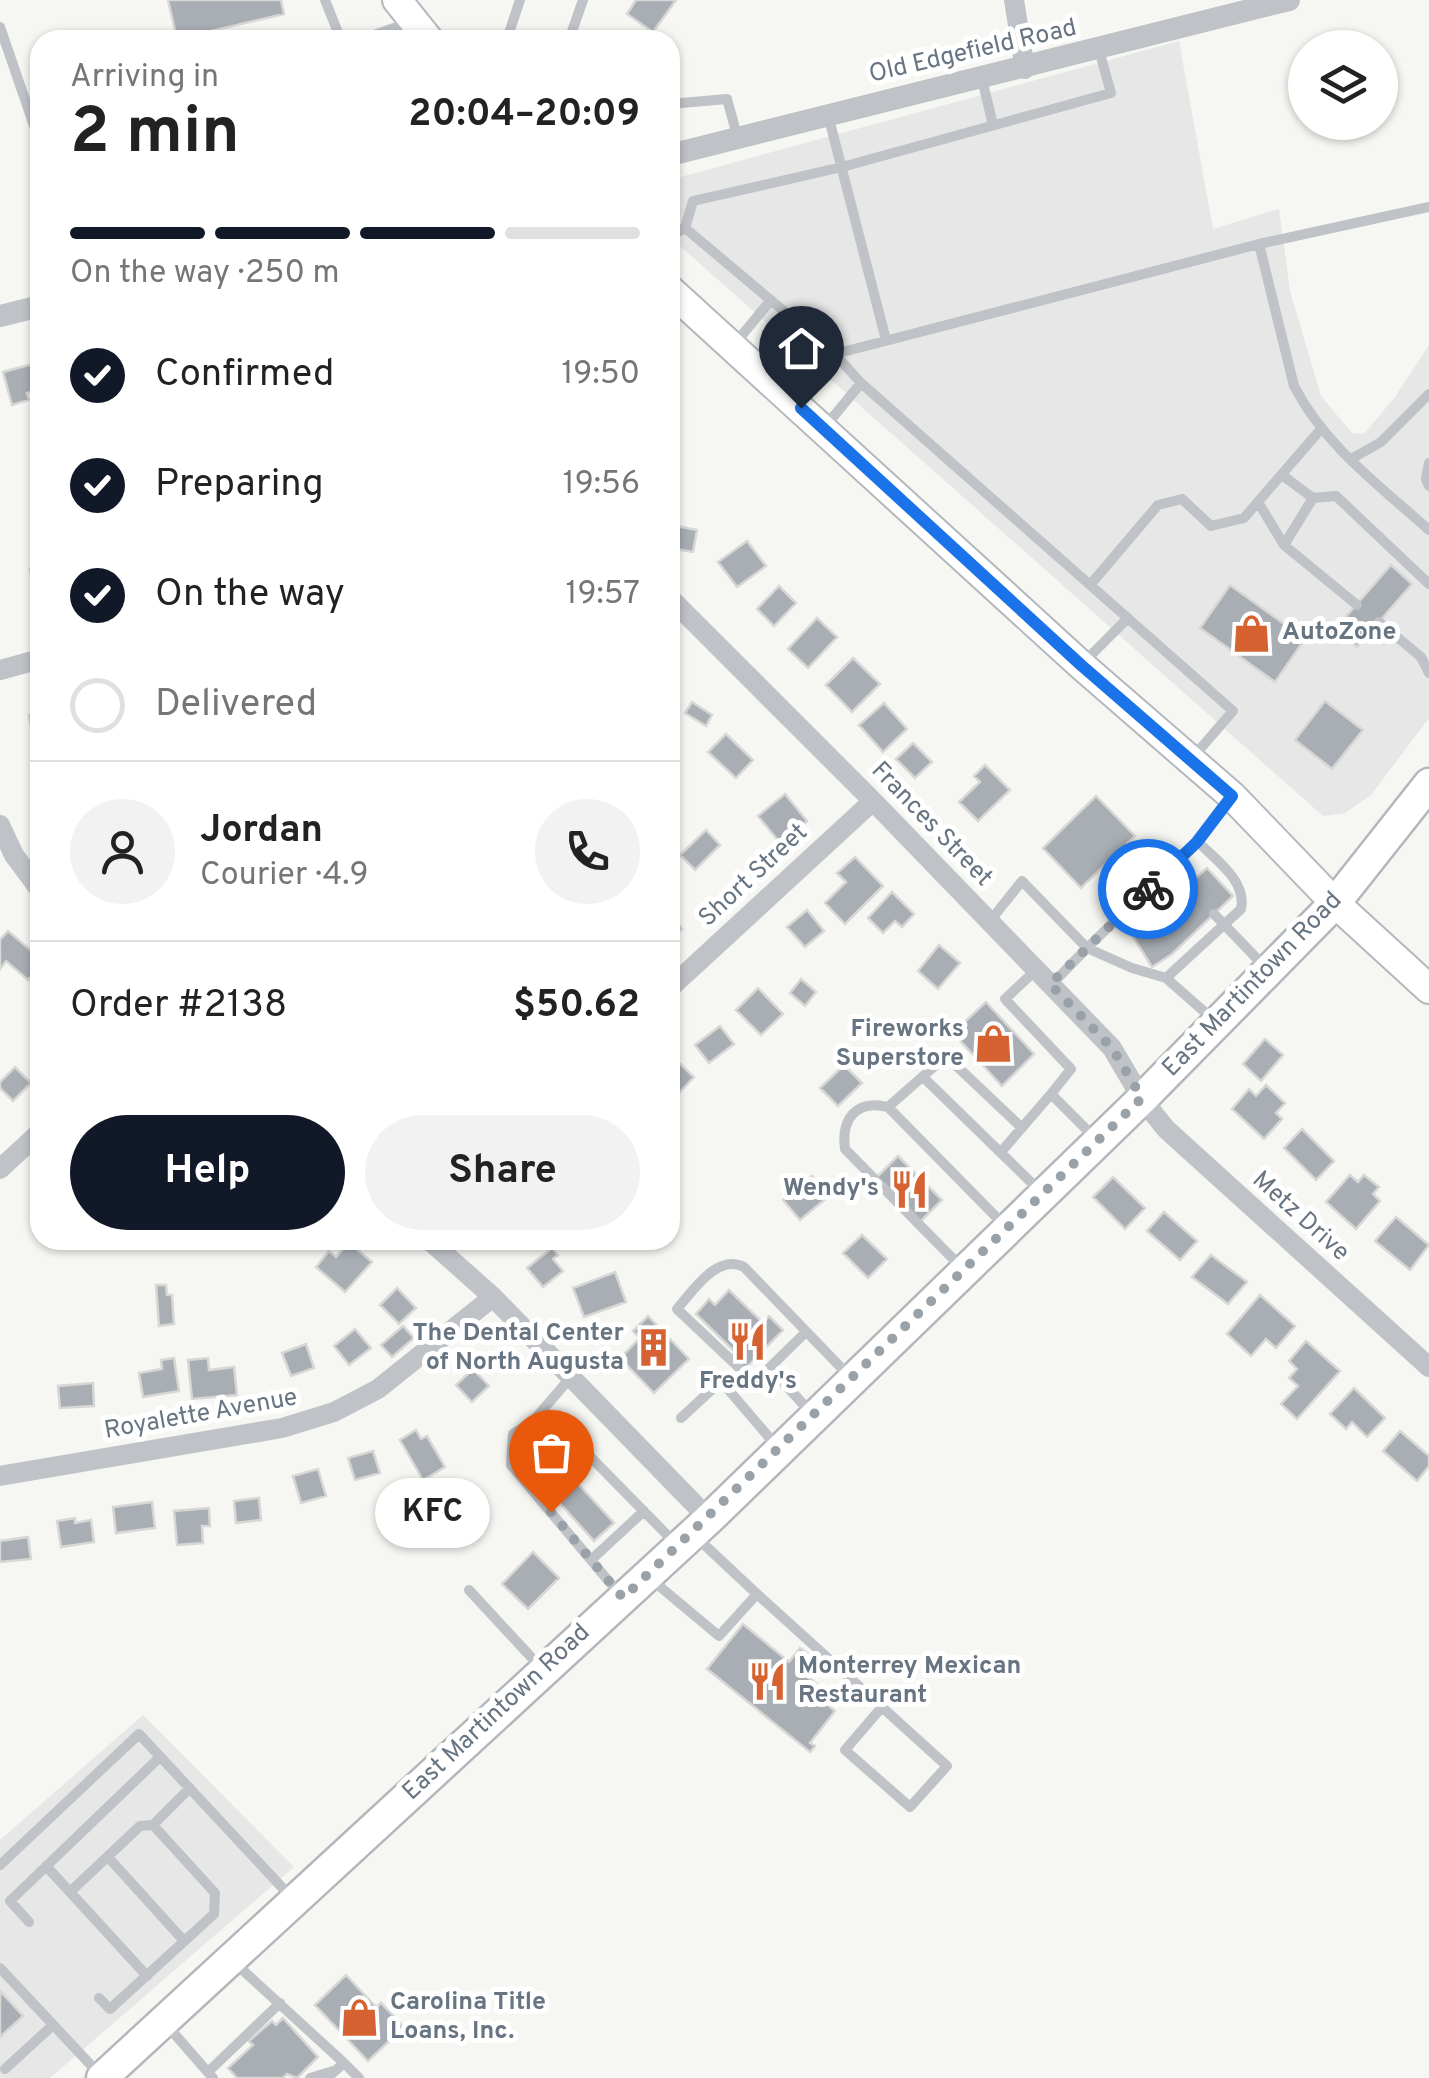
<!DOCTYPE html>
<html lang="en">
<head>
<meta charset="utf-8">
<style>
	:root { --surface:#fff; --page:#f2f2f2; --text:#222; --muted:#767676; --line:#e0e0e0; --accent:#111827 }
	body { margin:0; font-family:Overpass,sans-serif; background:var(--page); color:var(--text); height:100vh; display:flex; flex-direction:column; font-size:38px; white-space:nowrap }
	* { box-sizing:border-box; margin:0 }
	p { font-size:32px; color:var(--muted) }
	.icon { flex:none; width:55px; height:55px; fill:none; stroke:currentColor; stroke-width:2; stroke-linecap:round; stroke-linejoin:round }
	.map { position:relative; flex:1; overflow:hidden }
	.side { position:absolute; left:30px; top:30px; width:650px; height:1220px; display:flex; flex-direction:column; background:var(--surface); border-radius:30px; box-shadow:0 2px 8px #0004 }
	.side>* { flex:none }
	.fabs { position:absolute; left:1288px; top:30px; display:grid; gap:20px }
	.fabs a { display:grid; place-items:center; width:110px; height:110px; border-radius:50%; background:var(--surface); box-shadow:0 2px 8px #0004; font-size:50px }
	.pin { position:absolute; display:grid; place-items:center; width:85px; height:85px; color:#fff; margin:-102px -42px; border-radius:50% 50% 50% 0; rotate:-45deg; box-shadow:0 0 10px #0007 }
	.pin .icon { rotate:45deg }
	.courier { position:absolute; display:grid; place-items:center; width:100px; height:100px; margin:-50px; border:8px solid #1a73e8; border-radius:50%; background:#fff; color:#222; box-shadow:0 2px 12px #0007 }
	.bubble { position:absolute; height:70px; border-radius:35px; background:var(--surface); box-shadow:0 2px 8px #0004; font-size:32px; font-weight:700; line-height:70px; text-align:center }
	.overview em { font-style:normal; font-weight:700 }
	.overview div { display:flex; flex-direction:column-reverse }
	.overview { display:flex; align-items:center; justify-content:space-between; height:170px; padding:0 40px }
	h1 { font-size:65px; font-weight:700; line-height:75px }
	.bar { display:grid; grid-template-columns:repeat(4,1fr); gap:15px 10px; align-content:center; height:120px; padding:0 40px }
	.bar i { height:12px; border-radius:8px; background:var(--line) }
	.bar .on { background:var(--accent) }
	.bar p { grid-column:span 4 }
	.line { display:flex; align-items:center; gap:25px; padding:0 40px; border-top:2px solid var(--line) }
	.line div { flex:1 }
	.round { display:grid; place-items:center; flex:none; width:105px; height:105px; border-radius:52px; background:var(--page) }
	ol { padding:0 40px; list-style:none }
	li { display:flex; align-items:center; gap:30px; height:110px }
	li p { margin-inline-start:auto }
	li .icon { padding:10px; border-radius:50%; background:var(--accent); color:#fff; stroke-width:4 }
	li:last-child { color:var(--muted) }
	li i { width:55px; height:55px; border:5px solid var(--line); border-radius:50% }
	.primary-button { display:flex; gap:20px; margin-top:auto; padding:20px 40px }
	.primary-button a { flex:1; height:115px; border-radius:60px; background:var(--accent); color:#fff; font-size:40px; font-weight:700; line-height:115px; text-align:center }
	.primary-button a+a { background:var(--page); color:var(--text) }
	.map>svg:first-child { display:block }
</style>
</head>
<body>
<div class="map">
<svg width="1429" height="2078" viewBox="0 0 1429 2078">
	<rect width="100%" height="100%" fill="#f6f6f3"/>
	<path fill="#e6e7e6" d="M 1179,41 L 1213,229 L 1279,209 L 1290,291 L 1321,396 L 1352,433 L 1364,434 L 1395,397 L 1429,345 L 1429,718 L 1371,795 L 1345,813 L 1323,816 L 680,246 L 670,225 L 670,185 L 677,178 Z
		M 143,1715 L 294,1867 L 50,2078 L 0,2078 L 0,1840 Z"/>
	<path fill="#a8aeb4" stroke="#d7d7d5" stroke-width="2.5" d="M 168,0 L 281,0 L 284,14 L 177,39 Z
		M 636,0 L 676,0 L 653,32 L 627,14 Z
		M 36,363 L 40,389 L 27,393 L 29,400 L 12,405 L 3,372 Z
		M 671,525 L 697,530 L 693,552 L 670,548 Z
		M 747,541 L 766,566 L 737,587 L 718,562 Z
		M 1391,565 L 1412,584 L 1357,647 L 1336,628 Z
		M 40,567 L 40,594 L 35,595 L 30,569 Z
		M 1230,585 L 1305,639 L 1275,682 L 1200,628 Z
		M 779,586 L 796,603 L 774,626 L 757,609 Z
		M 817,618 L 837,637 L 808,668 L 788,649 Z
		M 853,658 L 880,684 L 852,712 L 826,685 Z
		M 1325,701 L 1363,730 L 1332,769 L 1295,740 Z
		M 692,702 L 712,715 L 706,726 L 685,713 Z
		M 884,703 L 907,729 L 883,752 L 859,725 Z
		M 40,713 L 40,736 L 33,737 L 29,715 Z
		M 726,734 L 753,760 L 736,778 L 708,752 Z
		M 913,743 L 932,762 L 915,778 L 896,759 Z
		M 985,765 L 1010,790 L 978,821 L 959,802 L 980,782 L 974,776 Z
		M 785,794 L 807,821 L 781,844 L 758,816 Z
		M 1096,796 L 1135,836 L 1081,888 L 1043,848 Z
		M 706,830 L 720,845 L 695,870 L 680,855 Z
		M 855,857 L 883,886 L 845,924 L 825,903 L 846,882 L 837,873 Z
		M 1207,868 L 1233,896 L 1172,954 L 1152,967 L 1132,935 Z
		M 892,892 L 914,914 L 902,927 L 895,921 L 883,933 L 868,918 Z
		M 807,910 L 824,931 L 805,947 L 787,927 Z
		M 670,915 L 682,929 L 670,940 Z
		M 8,931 L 40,958 L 40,966 L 28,980 L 6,961 L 0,969 L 0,940 Z
		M 939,945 L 960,963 L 938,989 L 918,971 Z
		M 801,979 L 816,992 L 805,1006 L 790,993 Z
		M 758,988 L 783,1014 L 761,1035 L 736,1010 Z
		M 986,1002 L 1034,1054 L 1002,1086 L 953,1033 Z
		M 720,1026 L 734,1044 L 709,1063 L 695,1045 Z
		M 1265,1039 L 1283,1055 L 1261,1081 L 1243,1064 Z
		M 677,1061 L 694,1077 L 672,1100 L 670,1069 Z
		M 844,1065 L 862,1083 L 838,1106 L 820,1088 Z
		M 15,1067 L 31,1083 L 13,1101 L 0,1088 L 0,1082 Z
		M 1266,1085 L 1285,1103 L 1276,1113 L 1282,1119 L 1264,1139 L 1232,1109 L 1249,1089 L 1256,1096 Z
		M 1302,1129 L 1334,1161 L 1316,1180 L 1284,1148 Z
		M 898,1156 L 942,1200 L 920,1222 L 876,1178 Z
		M 1350,1175 L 1358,1182 L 1364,1175 L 1379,1187 L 1373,1194 L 1380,1201 L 1356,1229 L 1326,1202 Z
		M 812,1176 L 829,1196 L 800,1220 L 783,1200 Z
		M 1113,1177 L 1145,1208 L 1125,1229 L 1093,1197 Z
		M 1164,1212 L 1197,1241 L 1180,1260 L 1147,1231 Z
		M 1396,1217 L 1429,1245 L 1410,1270 L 1375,1241 Z
		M 862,1235 L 887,1259 L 868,1278 L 843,1253 Z
		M 349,1242 L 372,1262 L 345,1292 L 316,1267 L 329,1251 L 336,1257 Z
		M 552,1248 L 558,1255 L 553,1259 L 563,1271 L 543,1287 L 527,1268 Z
		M 1211,1255 L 1247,1282 L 1228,1304 L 1192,1277 Z
		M 615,1272 L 626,1302 L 584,1317 L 573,1288 Z
		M 156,1285 L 166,1285 L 167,1295 L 172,1295 L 174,1324 L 159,1326 Z
		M 397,1288 L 416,1308 L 399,1324 L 380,1305 Z
		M 729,1290 L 763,1323 L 769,1316 L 783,1330 L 743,1371 L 729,1358 L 735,1352 L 696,1314 L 709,1299 L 715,1305 Z
		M 1260,1295 L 1295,1326 L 1276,1348 L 1266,1339 L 1251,1356 L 1227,1334 Z
		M 648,1316 L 689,1359 L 654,1393 L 620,1358 L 640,1338 L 633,1331 Z
		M 403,1326 L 414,1338 L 392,1357 L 381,1345 Z
		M 355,1329 L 371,1348 L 349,1365 L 334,1346 Z
		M 1306,1341 L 1340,1371 L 1297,1419 L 1281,1404 L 1298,1386 L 1289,1378 L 1297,1369 L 1289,1361 Z
		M 306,1344 L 314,1368 L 291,1376 L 282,1353 Z
		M 174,1358 L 179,1391 L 143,1397 L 139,1373 L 162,1369 L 161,1360 Z
		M 208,1358 L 209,1370 L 234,1367 L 237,1395 L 192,1399 L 188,1360 Z
		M 473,1369 L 489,1386 L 472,1402 L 456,1385 Z
		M 93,1383 L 94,1406 L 60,1408 L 58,1386 Z
		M 1354,1388 L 1385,1418 L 1367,1437 L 1352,1422 L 1346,1429 L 1330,1414 Z
		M 416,1430 L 421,1439 L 427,1436 L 445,1467 L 423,1480 L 400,1440 Z
		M 1400,1431 L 1429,1456 L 1429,1466 L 1417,1481 L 1383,1451 Z
		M 373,1451 L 380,1473 L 355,1480 L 348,1458 Z
		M 318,1469 L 326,1496 L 301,1503 L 293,1476 Z
		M 571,1476 L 614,1523 L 594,1541 L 548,1490 L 557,1482 L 560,1486 Z
		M 259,1498 L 261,1520 L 236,1523 L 234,1501 Z
		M 152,1502 L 155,1528 L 116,1533 L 113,1507 Z
		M 209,1508 L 210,1526 L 202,1526 L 203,1543 L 177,1545 L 174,1511 Z
		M 75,1518 L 75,1523 L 91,1520 L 94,1542 L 61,1547 L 57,1521 Z
		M 28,1537 L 31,1559 L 0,1562 L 0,1541 Z
		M 533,1552 L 559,1578 L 528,1609 L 502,1584 Z
		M 743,1624 L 789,1662 L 800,1648 L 815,1659 L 803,1673 L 823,1689 L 817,1696 L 835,1711 L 810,1743 L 815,1746 L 810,1752 L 707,1669 Z
		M 346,1975 L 376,2007 L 381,2003 L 404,2027 L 368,2061 L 315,2005 Z
		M 0,1991 L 23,2016 L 0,2037 Z
		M 283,2018 L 318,2057 L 297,2078 L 287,2074 L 283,2078 L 237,2078 L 228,2068 L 253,2045 L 249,2041 L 272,2021 L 276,2025 Z"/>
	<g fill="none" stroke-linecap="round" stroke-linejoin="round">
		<defs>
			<path id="secondary" d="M 397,0 L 429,40
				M 670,290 L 1081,665 L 1232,796 L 1335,903 L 1429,989"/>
			<path id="primary" d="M 102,2078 L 709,1519 L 1142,1099 L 1335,903 L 1429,784"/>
		</defs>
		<use href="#secondary" stroke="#b4b8bc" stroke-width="32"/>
		<use href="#primary" stroke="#b3b6ba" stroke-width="35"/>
		<path stroke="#bfc2c6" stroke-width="10" d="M 325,0 L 341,40
			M 0,27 L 40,143
			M 360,40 L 411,22
			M 510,40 L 507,39 L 520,0
			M 569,40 L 583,0
			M 982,79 L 993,125
			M 670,104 L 727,99 L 738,139
			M 828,115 L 886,340
			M 685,228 L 693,201 L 842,167 L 1111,93 L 1099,50
			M 670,236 L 685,228 L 835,354 L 861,383 L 1233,711 L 1193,757
			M 1259,244 L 1294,386 C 1325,446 1380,486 1429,530
			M 733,346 L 771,300
			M 835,354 L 1259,244 L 1429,207
			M 824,428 L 861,383
			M 1351,459 L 1381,442 L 1429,394
			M 1429,463 L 1426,479 L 1429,486
			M 1282,475 L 1313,498
			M 1258,502 L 1284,545 L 1357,605
			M 1284,545 L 1313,498 L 1336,496 L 1429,584
			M 1090,585 L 1158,505 L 1182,499 L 1211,526 L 1244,518 L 1321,429
			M 1379,622 L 1421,657 L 1429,673
			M 1082,664 L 1128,618
			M 1197,841 L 1229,798
			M 1170,868 L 1187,886
			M 1150,887 L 1168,905
			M 1126,911 L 1144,927
			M 1214,914 L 1265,967
			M 990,921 L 1022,881 L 1087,948 L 1051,985
			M 1036,970 L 1005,999 L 1071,1069 L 1051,1094 L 1096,1139
			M 1166,978 L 1241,909 C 1247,881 1216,860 1197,841 L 1087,948 L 1132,968 L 1166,978 L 1216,1022
			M 923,1077 L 1040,1191
			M 888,1107 L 946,1056 L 1022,1128
			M 1001,1152 L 1051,1094
			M 964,1270 L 845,1149 C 841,1119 856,1099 888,1107 L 1005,1226
			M 806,1332 L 764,1373 L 757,1379 L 750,1378 L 677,1309 C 693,1291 717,1253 744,1267 L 852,1379
			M 770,1368 L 813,1415
			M 681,1418 L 721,1381 L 779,1449
			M 534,1420 L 571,1377
			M 696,1537 L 757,1594
			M 591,1560 L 644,1511
			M 652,1580 L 719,1636 L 757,1594 L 947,1766 L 910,1807 L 845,1750 L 882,1707
			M 469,1590 L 543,1670
			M 622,1597 L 511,1465 L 513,1434 L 534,1420 L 560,1426 L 678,1546
			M 153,1825 L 190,1788
			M 108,1857 L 184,1941
			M 0,1865 L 139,1734 L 291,1897
			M 46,1866 L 70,1892
			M 29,1922 L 10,1901 L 160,1757
			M 235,1963 L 344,2063 L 327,2078
			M 0,1968 L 102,2077
			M 99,1998 L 110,2009 L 214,1914 L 215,1893 L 153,1825 L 140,1826 L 70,1892 L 147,1976
			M 164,2022 L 213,2078
			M 344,2063 L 359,2078
			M 5,2069 L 53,2025
			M 208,2072 L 280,2003
			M 310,2078 L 333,2071"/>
		<path stroke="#bfc2c6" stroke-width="20" d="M 1014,0 L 1025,69
			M 670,598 L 873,801 L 1112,1048 L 1142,1099 L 1166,1129 L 1429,1367
			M 0,670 L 40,659
			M 0,825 L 14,855 L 40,890
			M 670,988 L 873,801
			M 0,1169 L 40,1132
			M 429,1240 L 493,1297 L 709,1519
			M 0,1476 L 282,1428 L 334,1412 L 378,1389 L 493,1297"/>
		<path stroke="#bfc2c6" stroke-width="22" d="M 670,155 L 1289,0
			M 0,316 L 40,306"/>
		<use href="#secondary" stroke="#fff" stroke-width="28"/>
		<use href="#primary" stroke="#fff" stroke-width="30"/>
	</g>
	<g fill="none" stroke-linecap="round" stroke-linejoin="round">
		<path stroke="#99a2a9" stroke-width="10" stroke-dasharray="0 18" d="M 551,1512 L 623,1598 L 1142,1098 L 1112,1048 L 1050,984 L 1148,889"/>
		<path stroke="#1a73e8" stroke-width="12" d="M 801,408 L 1081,665 L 1232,796 L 1197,842 L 1148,889"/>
	</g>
	<defs>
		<symbol id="shop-bare" viewBox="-9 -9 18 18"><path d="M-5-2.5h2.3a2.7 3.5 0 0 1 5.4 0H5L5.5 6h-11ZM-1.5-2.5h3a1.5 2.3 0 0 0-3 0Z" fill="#d66232" stroke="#fff" stroke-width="2.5" paint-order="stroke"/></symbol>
		<symbol id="restaurant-bare" viewBox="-9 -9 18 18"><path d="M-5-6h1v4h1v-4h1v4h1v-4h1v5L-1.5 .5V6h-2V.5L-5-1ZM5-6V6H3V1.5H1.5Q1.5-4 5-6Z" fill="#d66232" stroke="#fff" stroke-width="2.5" paint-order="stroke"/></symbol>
		<symbol id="building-bare" viewBox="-9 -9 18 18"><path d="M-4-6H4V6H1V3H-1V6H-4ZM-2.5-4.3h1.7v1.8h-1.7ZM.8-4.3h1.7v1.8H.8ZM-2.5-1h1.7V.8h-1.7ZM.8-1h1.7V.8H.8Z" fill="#d66232" stroke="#fff" stroke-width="2.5" paint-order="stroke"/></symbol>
	</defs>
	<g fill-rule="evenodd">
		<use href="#shop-bare" x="1224" y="606" width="55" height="55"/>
		<use href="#shop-bare" x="966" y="1016" width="55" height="55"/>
		<use href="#restaurant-bare" x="882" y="1162" width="55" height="55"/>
		<use href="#restaurant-bare" x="720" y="1314" width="55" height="55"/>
		<use href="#building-bare" x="626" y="1320" width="55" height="55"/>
		<use href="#restaurant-bare" x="740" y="1654" width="55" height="55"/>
		<use href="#shop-bare" x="332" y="1990" width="55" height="55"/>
	</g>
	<g text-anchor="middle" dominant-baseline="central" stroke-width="10" stroke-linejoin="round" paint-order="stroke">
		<g font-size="25" fill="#677481" stroke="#fff">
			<text transform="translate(973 52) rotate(-13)">Old Edgefield Road</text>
			<text transform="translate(931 825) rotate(46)">Frances Street</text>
			<text transform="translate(754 876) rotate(-43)">Short Street</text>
			<text transform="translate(1253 985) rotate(-46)">East Martintown Road</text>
			<text transform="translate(1300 1217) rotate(42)">Metz Drive</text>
			<text transform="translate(201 1415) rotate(-10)">Royalette Avenue</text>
			<text transform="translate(497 1713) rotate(-43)">East Martintown Road</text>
		</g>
		<g font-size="25" font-weight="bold" fill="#677481" stroke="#fff" text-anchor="start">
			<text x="1282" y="633">AutoZone</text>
			<text x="964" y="1030" text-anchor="end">Fireworks<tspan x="964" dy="29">Superstore</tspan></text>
			<text x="879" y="1189" text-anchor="end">Wendy's</text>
			<text x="624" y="1334" text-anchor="end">The Dental Center<tspan x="624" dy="29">of North Augusta</tspan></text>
			<text x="748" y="1382" text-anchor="middle">Freddy's</text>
			<text x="798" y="1667">Monterrey Mexican<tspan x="798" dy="29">Restaurant</tspan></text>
			<text x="390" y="2003">Carolina Title<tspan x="390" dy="29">Loans, Inc.</tspan></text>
		</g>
	</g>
</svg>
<div class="fabs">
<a><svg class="icon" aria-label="layers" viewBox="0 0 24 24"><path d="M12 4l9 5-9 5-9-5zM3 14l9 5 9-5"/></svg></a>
</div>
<div class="pin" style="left:551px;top:1512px;background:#ea580c"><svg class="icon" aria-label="bag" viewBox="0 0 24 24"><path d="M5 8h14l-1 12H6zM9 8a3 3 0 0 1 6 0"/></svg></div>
<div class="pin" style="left:801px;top:408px;background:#1f2937"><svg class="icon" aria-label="home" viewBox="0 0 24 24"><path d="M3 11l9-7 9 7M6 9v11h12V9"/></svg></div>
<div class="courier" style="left:1148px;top:889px"><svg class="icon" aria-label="bike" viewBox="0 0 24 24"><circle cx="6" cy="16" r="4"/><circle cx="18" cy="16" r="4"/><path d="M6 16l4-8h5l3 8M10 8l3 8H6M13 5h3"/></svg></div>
<div class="bubble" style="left:375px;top:1478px;width:115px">KFC</div>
<section class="side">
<div class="overview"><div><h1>2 min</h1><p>Arriving in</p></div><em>20:04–20:09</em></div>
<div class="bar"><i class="on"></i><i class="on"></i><i class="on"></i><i></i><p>On the way · 250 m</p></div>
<ol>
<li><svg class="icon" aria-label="check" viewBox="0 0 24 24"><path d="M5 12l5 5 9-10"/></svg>Confirmed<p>19:50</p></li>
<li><svg class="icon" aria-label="check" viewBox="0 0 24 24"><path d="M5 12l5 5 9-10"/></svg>Preparing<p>19:56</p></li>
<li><svg class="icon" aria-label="check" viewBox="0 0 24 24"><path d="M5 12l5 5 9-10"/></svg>On the way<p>19:57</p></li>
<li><i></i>Delivered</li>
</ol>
<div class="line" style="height:180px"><a class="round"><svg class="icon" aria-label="person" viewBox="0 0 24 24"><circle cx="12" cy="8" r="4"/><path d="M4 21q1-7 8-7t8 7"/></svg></a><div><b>Jordan</b><p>Courier · 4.9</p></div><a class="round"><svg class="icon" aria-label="phone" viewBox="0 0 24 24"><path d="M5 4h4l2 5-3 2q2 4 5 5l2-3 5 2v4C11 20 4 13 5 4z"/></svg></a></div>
<div class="line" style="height:130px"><div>Order #2138</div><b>$50.62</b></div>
<div class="primary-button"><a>Help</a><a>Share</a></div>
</section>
</div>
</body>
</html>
